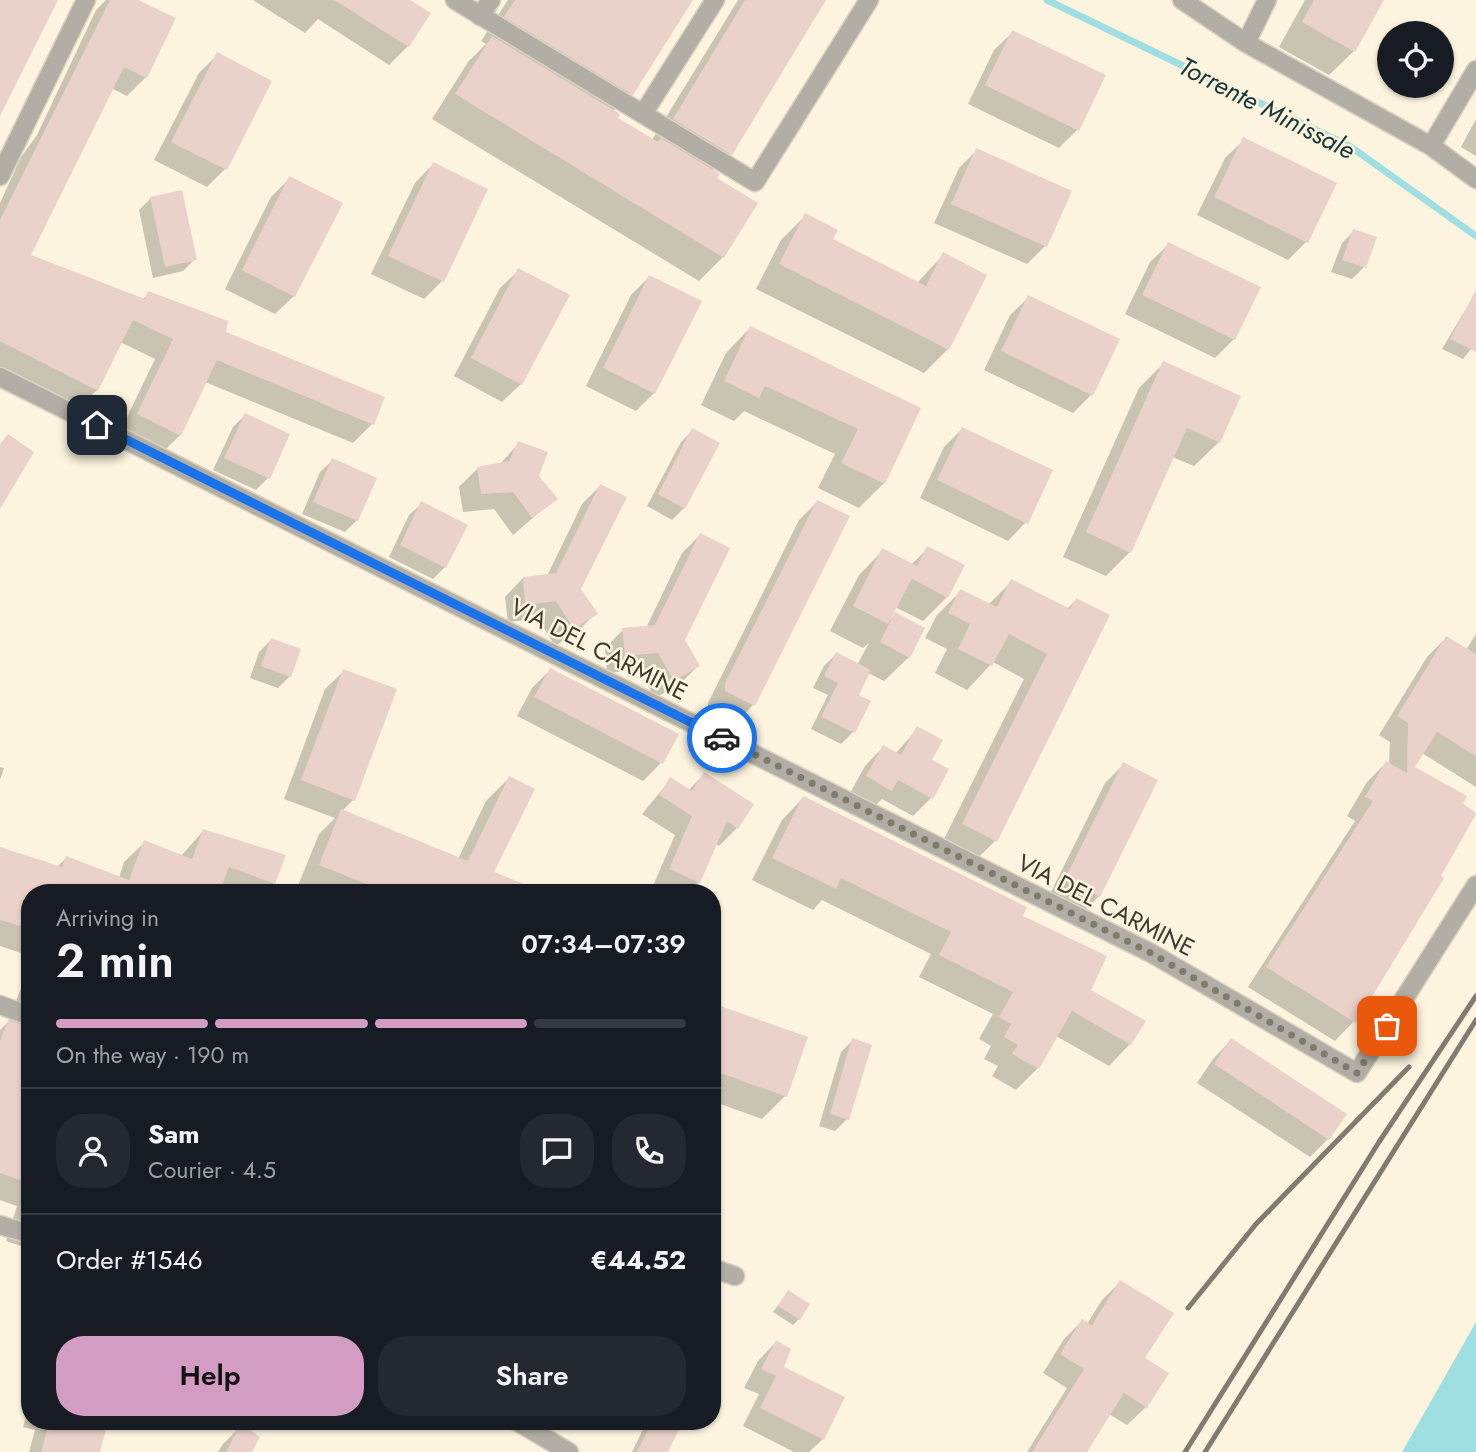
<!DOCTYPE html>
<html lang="en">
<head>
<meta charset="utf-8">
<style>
	:root { --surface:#171b24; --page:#242831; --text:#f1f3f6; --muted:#9ea1a6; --line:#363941; --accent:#d29cc3 }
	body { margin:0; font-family:Jost,sans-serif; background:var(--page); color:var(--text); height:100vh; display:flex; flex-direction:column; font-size:26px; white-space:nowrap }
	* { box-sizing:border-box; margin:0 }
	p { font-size:23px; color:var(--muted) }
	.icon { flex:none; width:38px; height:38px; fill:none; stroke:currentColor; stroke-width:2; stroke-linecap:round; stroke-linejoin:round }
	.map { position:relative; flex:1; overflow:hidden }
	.drawer { position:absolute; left:21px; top:884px; width:700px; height:546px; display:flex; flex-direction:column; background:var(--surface); border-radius:28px; box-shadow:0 2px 5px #0004 }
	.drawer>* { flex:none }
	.buttons { position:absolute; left:1377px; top:21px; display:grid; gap:14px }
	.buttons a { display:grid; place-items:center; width:77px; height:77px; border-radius:50%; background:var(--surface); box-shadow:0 2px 5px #0004; font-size:35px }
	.pin { position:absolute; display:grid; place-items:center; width:60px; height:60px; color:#fff; margin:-30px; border-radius:14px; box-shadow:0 4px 10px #0006 }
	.courier { position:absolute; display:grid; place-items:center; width:70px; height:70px; margin:-35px; border:5px solid #1a73e8; border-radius:50%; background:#fff; color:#222; box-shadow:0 2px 9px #0007 }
	.head em { font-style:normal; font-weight:600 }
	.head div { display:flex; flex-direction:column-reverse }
	.head { display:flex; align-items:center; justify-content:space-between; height:119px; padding:0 35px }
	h1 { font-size:46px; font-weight:600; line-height:52px }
	.bar { display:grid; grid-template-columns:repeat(4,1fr); gap:10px 7px; align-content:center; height:84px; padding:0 35px }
	.bar i { height:9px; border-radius:5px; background:var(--line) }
	.bar .on { background:var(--accent) }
	.bar p { grid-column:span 4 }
	.line { display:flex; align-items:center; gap:18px; padding:0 35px; border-top:2px solid var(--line) }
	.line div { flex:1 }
	.round { display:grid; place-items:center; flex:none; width:74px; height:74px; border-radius:28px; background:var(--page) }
	.primary-button { display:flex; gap:14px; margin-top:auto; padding:14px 35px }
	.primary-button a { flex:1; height:80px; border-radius:28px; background:var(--accent); color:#111; font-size:28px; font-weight:600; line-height:80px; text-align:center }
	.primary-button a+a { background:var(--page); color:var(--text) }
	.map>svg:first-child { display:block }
</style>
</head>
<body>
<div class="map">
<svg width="1476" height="1452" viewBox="0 0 1476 1452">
	<rect width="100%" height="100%" fill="#fcf4de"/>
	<path fill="#9fdfe1" d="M 1476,1322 L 1476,1452 L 1402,1452 Z"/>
	<path fill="#0003" d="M 106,0 L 134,0 L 146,77 L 127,96 L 111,88 L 28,256 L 142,300 L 149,293 L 224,333 L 383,398 L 372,424 L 353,443 L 205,382 L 180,435 L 161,454 L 119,434 L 155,359 L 120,342 L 97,390 L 78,409 L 0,370 L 0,203 L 21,157 L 37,135 L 96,10 Z
		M 253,0 L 407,0 L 429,14 L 408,46 L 389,65 L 318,19 L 305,33 Z
		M 508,0 L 691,0 L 631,93 L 613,111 L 615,118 L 652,140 L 738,0 L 824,0 L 730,153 L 712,171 L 723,257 L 699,281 L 432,119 L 468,62 L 486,44 L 481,41 Z
		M 1305,0 L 1382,0 L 1354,51 L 1329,75 L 1279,47 Z
		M 1013,32 L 1077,130 L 1059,148 L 968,104 L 994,50 Z
		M 218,54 L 270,81 L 225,169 L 207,187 L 154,160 L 199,73 Z
		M 1476,119 L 1476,156 L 1461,147 Z
		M 1244,140 L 1306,242 L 1288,260 L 1197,215 L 1225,158 Z
		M 977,150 L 1045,246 L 1027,264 L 934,223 L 959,168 Z
		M 433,164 L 442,281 L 424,299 L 371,274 L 415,183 Z
		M 290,178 L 294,296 L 275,314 L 225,289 L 271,197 Z
		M 151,198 L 195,259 L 183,271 L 153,278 L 139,210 Z
		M 805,216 L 831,240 L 917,283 L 944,254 L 948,349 L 924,373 L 756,289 L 781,240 Z
		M 1354,231 L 1364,267 L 1352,279 L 1331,272 L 1342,243 Z
		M 1169,244 L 1234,339 L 1215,358 L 1125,314 L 1150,262 Z
		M 519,270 L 521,384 L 502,402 L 454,376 L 500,288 Z
		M 649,277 L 654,393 L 636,411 L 586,386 L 631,295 Z
		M 1476,292 L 1476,343 L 1463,359 L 1442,349 Z
		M 1029,297 L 1092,394 L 1073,413 L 984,370 L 1010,315 Z
		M 750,328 L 919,409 L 884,483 L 859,508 L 818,488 L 835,454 L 744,411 L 734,421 L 701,405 L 726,353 Z
		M 1164,363 L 1219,442 L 1194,466 L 1172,457 L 1130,552 L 1106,576 L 1063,557 L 1139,388 Z
		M 245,415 L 288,435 L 268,478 L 256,490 L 213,470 L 233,427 Z
		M 962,429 L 1026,522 L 1008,541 L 920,498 L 944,447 Z
		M 693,430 L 684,508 L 672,520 L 647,506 L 681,442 Z
		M 519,443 L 537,476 L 556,498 L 513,535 L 494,509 L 463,512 L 459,487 L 477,469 L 499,465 Z
		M 332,461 L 375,479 L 357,520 L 345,532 L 302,514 L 320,472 Z
		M 600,486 L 579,589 L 595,614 L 577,632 L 555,646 L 538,619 L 508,622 L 505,597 L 523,578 L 547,576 L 582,504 Z
		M 817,502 L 848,517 L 753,705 L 735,724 L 708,709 L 708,703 L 799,520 Z
		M 421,504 L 445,567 L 433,579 L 389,557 L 409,515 Z
		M 700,535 L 683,641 L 698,666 L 680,684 L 655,698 L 639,670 L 607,673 L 605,648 L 623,630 L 647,626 L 682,553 Z
		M 928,548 L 947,597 L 923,621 L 895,607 L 890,620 L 895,614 L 909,657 L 884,681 L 868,673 L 856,696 L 869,702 L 853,732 L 841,744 L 811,729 L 828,695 L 813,688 L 824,666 L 836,654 L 857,665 L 869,643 L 863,648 L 830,631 L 859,575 L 883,550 L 911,565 Z
		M 1012,581 L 1067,609 L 1076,600 L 995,841 L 971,865 L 939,849 L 1024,679 L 993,662 L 967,690 L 935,673 L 947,649 L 925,638 L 937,615 L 961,591 L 988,605 Z
		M 1476,634 L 1476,787 L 1422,753 L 1413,767 L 1475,813 L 1354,1021 L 1335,1041 L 1248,987 L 1355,821 L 1347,816 L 1367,782 L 1386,763 L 1389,765 L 1390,742 L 1379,735 L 1427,657 L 1446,638 L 1466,650 Z
		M 271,640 L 290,676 L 278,688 L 250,678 L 259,652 Z
		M 550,670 L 661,763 L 643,781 L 517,716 L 532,688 Z
		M 344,671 L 353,800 L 342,811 L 458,859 L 486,801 L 509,778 L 492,873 L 540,892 L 310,892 L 297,888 L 319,834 L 335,818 L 284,799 L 325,689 Z
		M 918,728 L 930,760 L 947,770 L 931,798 L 913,816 L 882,799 L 873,808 L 849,795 L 865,766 L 883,747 L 895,754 Z
		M 1123,765 L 1099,896 L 1081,914 L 1048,898 L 1105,783 Z
		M 0,767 L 4,768 L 0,780 Z
		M 704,774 L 737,828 L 719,846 L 715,843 L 699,882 L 688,892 L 663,892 L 652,888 L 675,835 L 642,814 L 671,779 L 688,791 Z
		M 803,798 L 1020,917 L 1089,991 L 1130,1044 L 1109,1066 L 1056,1036 L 1038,1068 L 1016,1090 L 992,1076 L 998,1066 L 984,1059 L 991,1046 L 979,1039 L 993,1014 L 919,977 L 931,954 L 822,900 L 813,910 L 752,880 L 782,820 Z
		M 203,831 L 274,883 L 265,892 L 30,892 L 30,956 L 0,946 L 0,854 L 57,867 L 66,858 L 119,878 L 124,862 L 145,842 L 181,856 Z
		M 30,965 L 30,1249 L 6,1241 L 17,1206 L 0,1200 L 0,1030 L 8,1022 Z
		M 712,1005 L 785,1096 L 762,1119 L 712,1101 Z
		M 853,1040 L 847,1119 L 835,1131 L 819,1126 L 841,1052 Z
		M 1231,1040 L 1328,1139 L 1310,1157 L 1197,1083 L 1213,1059 Z
		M 1120,1282 L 1143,1359 L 1167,1374 L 1146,1407 L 1127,1425 L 1109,1414 L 1085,1452 L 1027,1452 L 1067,1388 L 1043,1373 L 1064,1339 L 1082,1321 L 1087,1324 L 1102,1300 Z
		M 788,1292 L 799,1319 L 793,1325 L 773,1312 Z
		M 776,1342 L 782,1368 L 823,1439 L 809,1452 L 794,1452 L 743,1426 L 759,1394 L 744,1388 L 758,1361 Z
		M 30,1402 L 30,1421 L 106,1421 L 98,1452 L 29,1452 L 35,1430 L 23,1427 Z
		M 647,1421 L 681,1421 L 666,1452 L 632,1452 Z
		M 241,1426 L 250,1452 L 218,1452 L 223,1444 Z"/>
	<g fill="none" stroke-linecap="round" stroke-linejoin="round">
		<path stroke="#9fdfe1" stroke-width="7" d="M 1047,0 L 1351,147 L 1476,236"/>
	</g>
	<path fill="#ead1c9" d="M 0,0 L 58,0 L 0,116 Z
		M 110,0 L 138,0 L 176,18 L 147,78 L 124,67 L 31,255 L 145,299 L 148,291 L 228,321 L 226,332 L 385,397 L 374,425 L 217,360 L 181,436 L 137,414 L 173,339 L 133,320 L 98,391 L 0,341 L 0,220 Z
		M 334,0 L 410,0 L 431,13 L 409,47 Z
		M 515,0 L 693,0 L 633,95 L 504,17 Z
		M 745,0 L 826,0 L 732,155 L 673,119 Z
		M 1314,0 L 1384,0 L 1355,52 L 1302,22 Z
		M 1012,30 L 1106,75 L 1079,131 L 985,85 Z
		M 492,36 L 620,114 L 618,118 L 658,142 L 661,138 L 720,174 L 717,178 L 758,203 L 724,258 L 455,94 Z
		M 217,52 L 272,81 L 227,170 L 171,142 Z
		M 1243,137 L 1337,183 L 1308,243 L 1214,197 Z
		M 976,148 L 1072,191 L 1047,247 L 951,204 Z
		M 433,162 L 488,189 L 444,282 L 388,256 Z
		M 289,176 L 343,203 L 295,297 L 242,270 Z
		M 182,190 L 197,260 L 165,267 L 150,197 Z
		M 805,213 L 838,230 L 833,239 L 926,286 L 943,252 L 987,275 L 949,350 L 779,264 Z
		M 1353,229 L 1377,237 L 1366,268 L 1342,260 Z
		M 1168,242 L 1261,287 L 1235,340 L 1142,295 Z
		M 518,268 L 570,295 L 522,385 L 471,358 Z
		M 649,275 L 702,301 L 655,394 L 603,368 Z
		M 1476,290 L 1476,352 L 1450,339 Z
		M 1028,295 L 1120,339 L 1093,396 L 1001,351 Z
		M 750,326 L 921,408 L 885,484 L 841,463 L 858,429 L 765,386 L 759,398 L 724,381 Z
		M 1163,361 L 1241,396 L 1220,443 L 1187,428 L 1131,553 L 1086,532 Z
		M 245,413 L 290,434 L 270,479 L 224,458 Z
		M 962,427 L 1053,470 L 1028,524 L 937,480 Z
		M 692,428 L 720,443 L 685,509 L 658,494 Z
		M 8,434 L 34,452 L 0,509 L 0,444 Z
		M 518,441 L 548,452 L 539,476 L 558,499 L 532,518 L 513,492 L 481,494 L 477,467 L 509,461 Z
		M 332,458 L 377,478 L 358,521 L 313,502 Z
		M 600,484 L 627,497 L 581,589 L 598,614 L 574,629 L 556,601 L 525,605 L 523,577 L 556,573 Z
		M 817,500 L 850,516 L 755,706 L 725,691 L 725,683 Z
		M 421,501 L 468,525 L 446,568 L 400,545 Z
		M 700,533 L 730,548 L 685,640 L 700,666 L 674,681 L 658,653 L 625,656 L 622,628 L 655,625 Z
		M 927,546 L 965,565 L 948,598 L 912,579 L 888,624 L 853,606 L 882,548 L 917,566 Z
		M 1011,579 L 1070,609 L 1076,598 L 1110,615 L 997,842 L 962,824 L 1047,654 L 1009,634 L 992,666 L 958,649 L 970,624 L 948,613 L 960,589 L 997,607 Z
		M 895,612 L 925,628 L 910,658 L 880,642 Z
		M 1446,636 L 1476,654 L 1476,756 L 1437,732 L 1415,767 L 1467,796 L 1463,804 L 1476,814 L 1441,876 L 1444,878 L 1356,1023 L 1266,967 L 1373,801 L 1365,797 L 1386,761 L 1407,773 L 1408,723 L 1397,716 Z
		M 271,638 L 301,649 L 291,677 L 261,666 Z
		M 836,652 L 871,670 L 859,695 L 871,701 L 855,733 L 821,717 L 838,683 L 824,676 Z
		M 550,668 L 679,734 L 663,764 L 534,697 Z
		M 343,669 L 397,689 L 355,801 L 301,780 Z
		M 917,726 L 943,740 L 932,760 L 949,769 L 933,799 L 898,780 L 892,791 L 866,776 L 883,745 L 901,755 Z
		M 1123,762 L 1158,780 L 1100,897 L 1065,879 Z
		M 704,772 L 754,804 L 738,829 L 727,821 L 700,883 L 669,869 L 692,816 L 659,795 L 670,777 L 692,791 Z
		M 509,776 L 535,789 L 494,872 L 543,892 L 387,892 L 319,865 L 341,809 L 468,861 Z
		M 803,796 L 1027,907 L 1023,916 L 1107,956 L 1091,990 L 1146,1021 L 1131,1045 L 1072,1011 L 1039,1069 L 1012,1054 L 1018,1045 L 1004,1037 L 1011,1024 L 999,1017 L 1013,992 L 939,955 L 951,932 L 841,878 L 836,889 L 772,858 Z
		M 203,829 L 286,855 L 275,884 L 229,867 L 220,892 L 30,892 L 30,929 L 0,920 L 0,847 L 62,867 L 66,856 L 129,880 L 144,840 L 192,859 Z
		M 712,1003 L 808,1037 L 787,1097 L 712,1070 Z
		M 8,1020 L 30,1027 L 30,1184 L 0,1173 L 0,1041 Z
		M 852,1038 L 872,1045 L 849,1120 L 830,1114 Z
		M 1231,1038 L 1347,1114 L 1329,1140 L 1214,1064 Z
		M 1120,1280 L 1174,1313 L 1145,1358 L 1169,1373 L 1147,1408 L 1124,1393 L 1087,1452 L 1032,1452 L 1084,1369 L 1060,1354 L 1082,1319 L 1092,1325 Z
		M 788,1290 L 810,1304 L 800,1320 L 778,1306 Z
		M 776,1340 L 791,1349 L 784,1367 L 845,1397 L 824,1440 L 760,1408 L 776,1376 L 761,1369 Z
		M 50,1421 L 108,1421 L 100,1452 L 41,1452 Z
		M 652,1421 L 683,1421 L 668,1452 L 637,1452 Z
		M 241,1423 L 260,1437 L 252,1452 L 226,1452 Z"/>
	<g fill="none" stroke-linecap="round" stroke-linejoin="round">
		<defs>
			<path id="minor" d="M 455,0 L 755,182 L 869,0
				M 1182,0 L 1246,43
				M 1267,0 L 1246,43 L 1431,146 L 1476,179
				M 480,16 L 491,0
				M 643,114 L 715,0
				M 1431,146 L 1476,70
				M 0,176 L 86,0
				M 0,377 L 1151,953 L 1357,1073 L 1476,885
				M 0,1005 L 30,1016
				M 0,1225 L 30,1234
				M 712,1268 L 735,1276
				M 516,1421 L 569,1452"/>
		</defs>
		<use href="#minor" stroke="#d9d2bf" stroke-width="21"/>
		<use href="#minor" stroke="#b2aea5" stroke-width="18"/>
		<path stroke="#817c6f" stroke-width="5" d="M 1188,1308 L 1256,1224 L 1409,1067
			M 1185,1452 L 1379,1142 L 1476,996
			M 1205,1452 L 1476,1020"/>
	</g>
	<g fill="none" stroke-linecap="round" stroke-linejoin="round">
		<path stroke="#7f7a6d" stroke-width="7" stroke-dasharray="0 12.6" d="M 722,738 L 1151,953 L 1357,1073 L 1387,1026"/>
		<path stroke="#1a73e8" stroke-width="9" d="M 97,425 L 722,738"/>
	</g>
	<g text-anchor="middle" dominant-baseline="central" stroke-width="5" stroke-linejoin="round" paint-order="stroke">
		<g font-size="24" fill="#3c3930" stroke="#fcf4de">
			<text transform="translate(599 649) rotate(27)">VIA DEL CARMINE</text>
			<text transform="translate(1106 905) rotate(27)">VIA DEL CARMINE</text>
		</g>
		<g font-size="26" font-style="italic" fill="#18383a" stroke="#fcf4de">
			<text transform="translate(1267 108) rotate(27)">Torrente Minissale</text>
		</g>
	</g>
</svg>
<div class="buttons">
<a><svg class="icon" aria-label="locate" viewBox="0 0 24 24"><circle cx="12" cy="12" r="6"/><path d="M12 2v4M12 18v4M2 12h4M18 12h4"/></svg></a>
</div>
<div class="pin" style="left:1387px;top:1026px;background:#ea580c"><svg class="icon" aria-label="bag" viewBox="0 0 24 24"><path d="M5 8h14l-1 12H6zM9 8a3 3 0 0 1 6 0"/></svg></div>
<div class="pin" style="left:97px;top:425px;background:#1f2937"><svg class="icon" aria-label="home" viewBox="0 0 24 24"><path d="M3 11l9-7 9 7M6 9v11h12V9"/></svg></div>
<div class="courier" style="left:722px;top:738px"><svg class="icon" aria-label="car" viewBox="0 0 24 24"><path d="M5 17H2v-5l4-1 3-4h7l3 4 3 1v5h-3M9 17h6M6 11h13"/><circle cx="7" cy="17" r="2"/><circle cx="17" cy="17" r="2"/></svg></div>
<section class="drawer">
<div class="head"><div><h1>2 min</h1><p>Arriving in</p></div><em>07:34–07:39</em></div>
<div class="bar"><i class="on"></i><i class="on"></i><i class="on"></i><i></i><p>On the way · 190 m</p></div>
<div class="line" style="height:126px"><a class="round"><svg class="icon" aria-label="person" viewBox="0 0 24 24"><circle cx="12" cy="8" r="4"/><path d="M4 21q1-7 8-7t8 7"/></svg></a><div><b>Sam</b><p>Courier · 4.5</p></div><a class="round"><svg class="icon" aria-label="chat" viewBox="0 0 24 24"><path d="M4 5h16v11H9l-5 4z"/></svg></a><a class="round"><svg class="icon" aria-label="phone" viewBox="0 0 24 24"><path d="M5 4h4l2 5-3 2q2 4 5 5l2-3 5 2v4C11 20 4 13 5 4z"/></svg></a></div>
<div class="line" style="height:91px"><div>Order #1546</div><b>€44.52</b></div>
<div class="primary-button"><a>Help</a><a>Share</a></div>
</section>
</div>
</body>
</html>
